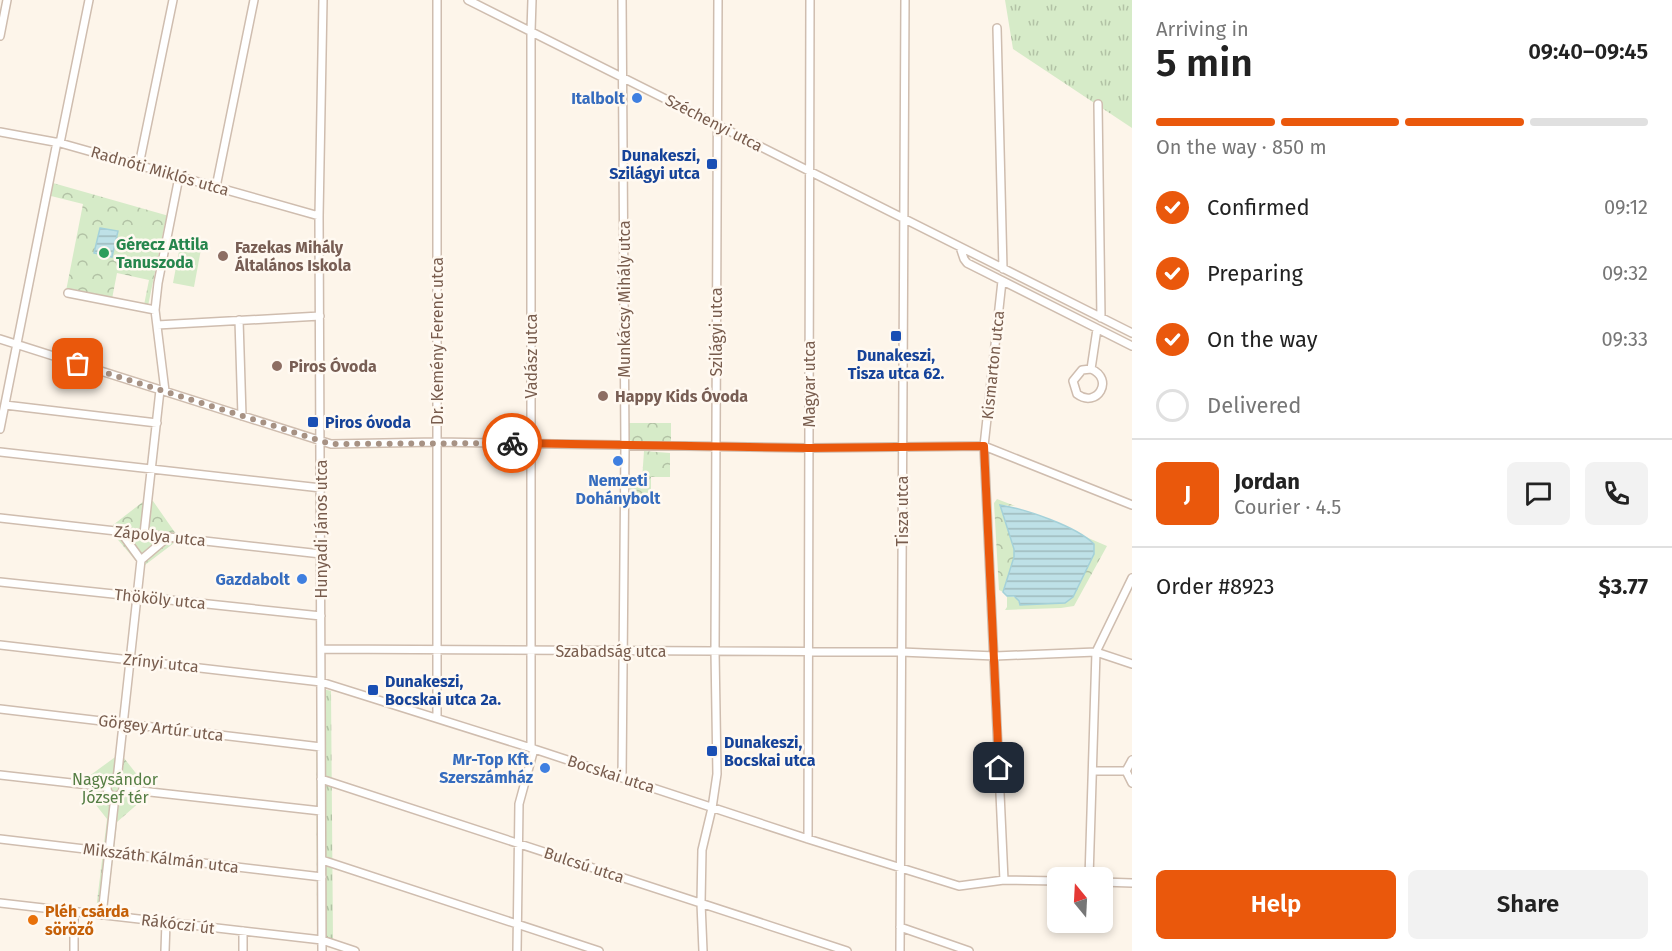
<!DOCTYPE html>
<html lang="en">
<head>
<meta charset="utf-8">
<style>
	:root { --surface:#fff; --page:#f2f2f2; --text:#222; --muted:#767676; --line:#e0e0e0; --accent:#ea580c }
	body { margin:0; font-family:"Fira Sans",sans-serif; background:var(--page); color:var(--text); height:100vh; display:flex; flex-direction:column; font-size:22px; white-space:nowrap }
	* { box-sizing:border-box; margin:0 }
	p { font-size:20px; color:var(--muted) }
	.icon { flex:none; width:33px; height:33px; fill:none; stroke:currentColor; stroke-width:2; stroke-linecap:round; stroke-linejoin:round }
	.map { position:relative; flex:1; overflow:hidden }
	.sheet { display:flex; flex-direction:column; background:var(--surface); width:540px }
	.sheet>* { flex:none }
	.needle { width:39px; rotate:342deg }
	.controls { position:absolute; left:1047px; top:867px; display:grid; gap:12px }
	.controls a { display:grid; place-items:center; width:66px; height:66px; border-radius:9px; background:var(--surface); box-shadow:0 3px 9px #0003; font-size:30px }
	.pin { position:absolute; display:grid; place-items:center; width:51px; height:51px; color:#fff; margin:-26px; border-radius:12px; box-shadow:0 3px 9px #0006 }
	.courier { position:absolute; display:grid; place-items:center; width:60px; height:60px; margin:-30px; border:4px solid #ea580c; border-radius:50%; background:#fff; color:#222; box-shadow:0 2px 8px #0007 }
	.summary em { font-style:normal; font-weight:600 }
	.summary div { display:flex; flex-direction:column-reverse }
	.summary { display:flex; align-items:center; justify-content:space-between; height:102px; padding:0 24px }
	h1 { font-size:39px; font-weight:600; line-height:45px }
	.bar { display:grid; grid-template-columns:repeat(4,1fr); gap:9px 6px; align-content:center; height:72px; padding:0 24px }
	.bar i { height:8px; border-radius:4px; background:var(--line) }
	.bar .current { background:var(--accent) }
	.bar p { grid-column:span 4 }
	.line { display:flex; align-items:center; gap:15px; padding:0 24px; border-top:2px solid var(--line) }
	.line div { flex:1 }
	.round { display:grid; place-items:center; flex:none; width:63px; height:63px; border-radius:9px; background:var(--page) }
	ol { padding:0 24px; list-style:none }
	li { display:flex; align-items:center; gap:18px; height:66px }
	li p { margin-inline-start:auto }
	li .icon { padding:6px; border-radius:50%; background:var(--accent); color:#fff; stroke-width:4 }
	li:last-child { color:var(--muted) }
	li i { width:33px; height:33px; border:3px solid var(--line); border-radius:50% }
	.action { display:flex; gap:12px; margin-top:auto; padding:12px 24px }
	.action a { flex:1; height:69px; border-radius:9px; background:var(--accent); color:#fff; font-size:24px; font-weight:600; line-height:69px; text-align:center }
	.action a+a { background:var(--page); color:var(--text) }
	main { display:flex; flex:1; min-height:0 }
	.map>svg:first-child { display:block }
</style>
</head>
<body>
<main>
<div class="map">
<svg width="1132" height="951" viewBox="0 0 1132 951">
	<defs>
		<pattern id="grass-tufts" width="24" height="20" patternUnits="userSpaceOnUse" patternTransform="scale(1.5)"><rect width="24" height="20" fill="#d6ebc8"/><path d="M3 7l-1-3M5 7V3M7 7l1-3M15 17l-1-3M17 17v-4M19 17l1-3" fill="none" stroke="#b2c2a5"/></pattern>
		<pattern id="forest-crowns" width="20" height="18" patternUnits="userSpaceOnUse" patternTransform="scale(1.5)"><rect width="20" height="18" fill="#d6ebc8"/><path d="M2 6a3 3 0 1 1 6 0M12 15a3 3 0 1 1 6 0" fill="none" stroke="#b2c2a5"/></pattern>
		<pattern id="water-rules" width="6" height="5" patternUnits="userSpaceOnUse" patternTransform="scale(1.5)"><rect width="6" height="5" fill="#bee1e7"/><path d="M0 2.5h6" fill="none" stroke="#9fbabd"/></pattern>
	</defs>
	<rect width="100%" height="100%" fill="#fdf5ea"/>
	<path fill="url(#grass-tufts)" d="M 1005,0 L 1132,0 L 1132,128 L 1013,49 Z
		M 316,687 L 331,691 L 333,939 L 317,935 Z"/>
	<path fill="url(#forest-crowns)" d="M 53,183 L 169,216 L 167,223 L 165,223 L 148,306 L 144,305 L 149,280 L 117,273 L 112,299 L 66,291 L 83,204 L 51,196 Z
		M 628,423 L 671,423 L 671,443 L 633,443 L 629,439 Z
		M 644,451 L 670,453 L 670,477 L 651,477 L 651,500 L 630,499 L 630,480 L 642,480 Z
		M 997,499 L 1015,506 L 1000,505 L 1014,549 L 1014,557 L 1003,592 L 999,590 L 994,503 Z
		M 144,501 L 153,501 L 176,534 L 174,543 L 145,565 L 136,561 L 113,534 L 113,525 Z
		M 1086,537 L 1107,546 L 1074,606 L 1061,608 L 1005,610 L 1007,607 L 1007,596 C 1014,596 1018,598 1020,605 L 1065,603 L 1094,544 Z
		M 118,755 L 124,758 L 149,790 L 149,794 L 117,822 L 107,911 L 96,910 L 107,819 L 81,786 L 81,782 Z"/>
	<path fill="#d6ebc8" d="M 138,226 L 158,231 L 150,270 L 129,266 Z
		M 180,246 L 201,249 L 194,287 L 173,283 Z"/>
	<path fill="url(#water-rules)" stroke="#a4d1d9" stroke-width="1.5" d="M 100,228 L 118,231 L 112,257 L 94,253 Z
		M 1000,505 C 1025,509 1076,526 1094,544 L 1094,554 L 1073,597 L 1065,603 L 1020,605 L 1019,601 L 1014,596 L 1007,596 L 1003,592 L 1014,557 L 1014,549 Z"/>
	<g fill="none" stroke-linecap="round" stroke-linejoin="round">
		<defs>
			<path id="minor" d="M 468,0 L 1132,333
				M 622,0 L 625,447 L 622,778
				M 997,28 L 1003,269
				M 0,36 L 7,0
				M 1098,104 L 1101,318
				M 0,132 L 60,143 L 319,216
				M 60,143 L 89,0
				M 139,165 L 173,0
				M 216,187 L 254,0
				M 960,247 L 964,259 L 967,263 L 1132,346
				M 1002,281 L 984,446 L 1004,880
				M 68,293 L 155,310
				M 239,320 L 242,416
				M 157,325 L 320,316
				M 0,339 L 331,444 L 437,442 L 809,448 L 984,446 L 1132,505
				M 1091,369 C 1115,379 1097,409 1077,394 L 1073,381 L 1082,370 L 1091,369 L 1097,329
				M 165,391 L 155,310 L 158,283 L 179,177
				M 5,405 L 157,423
				M 0,429 L 57,142
				M 0,452 L 321,488
				M 0,518 L 321,554
				M 120,531 L 141,560 L 168,537
				M 144,534 L 160,390
				M 0,582 L 321,616
				M 0,645 L 321,682 L 531,748 L 808,839 L 959,886 L 1004,880 L 1058,881
				M 321,649 L 901,652 L 995,656 L 1096,652 L 1132,664
				M 0,709 L 321,747
				M 437,717 L 437,0
				M 531,748 L 531,31 L 532,0
				M 1132,760 L 1126,771 L 1132,783
				M 1093,771 L 1126,771
				M 0,775 L 107,787
				M 321,779 L 847,951
				M 117,780 L 141,560
				M107 788a8 8 0 1 1 16 0a8 8 0 1 1-16 0Z
				M 123,789 L 321,811
				M 0,839 L 322,877
				M 808,839 L 810,0
				M 322,860 L 599,951
				M 1089,878 L 1096,652 L 1132,578
				M 1102,882 L 1132,883
				M 0,903 L 322,940 L 355,951
				M 74,912 L 74,951
				M 102,915 L 115,796
				M 900,927 L 969,951
				M 165,951 L 166,922
				M 243,951 L 243,931
				M 322,951 L 319,216 L 323,0
				M 517,951 L 519,804 L 534,749
				M 703,951 L 701,903 L 702,850 L 712,808 L 717,774 L 715,651 L 718,0
				M 900,951 L 905,0"/>
		</defs>
		<use href="#minor" stroke="#cfbdaf" stroke-width="10"/>
		<use href="#minor" stroke="#fff" stroke-width="7"/>
	</g>
	<g fill="none" stroke-linecap="round" stroke-linejoin="round">
		<path stroke="#a79284" stroke-width="6" stroke-dasharray="0 10.8" d="M 78,364 L 331,444 L 512,443"/>
		<path stroke="#ea580c" stroke-width="8" d="M 512,443 L 809,448 L 984,446 L 999,768"/>
	</g>
	<g fill="#3f7fe0" stroke="#fff9f1" stroke-width="2">
		<circle cx="637" cy="98" r="6"/>
		<circle cx="618" cy="461" r="6"/>
		<circle cx="302" cy="579" r="6"/>
		<circle cx="545" cy="768" r="6"/>
	</g>
	<g fill="#1a4fb4" stroke="#fff9f1" stroke-width="2">
		<rect x="706" y="158" width="12" height="12" rx="3"/>
		<rect x="890" y="330" width="12" height="12" rx="3"/>
		<rect x="307" y="416" width="12" height="12" rx="3"/>
		<rect x="367" y="684" width="12" height="12" rx="3"/>
		<rect x="706" y="745" width="12" height="12" rx="3"/>
	</g>
	<circle fill="#2e9e5b" stroke="#fff9f1" stroke-width="2" cx="104" cy="253" r="6"/>
	<g fill="#8d6e63" stroke="#fff9f1" stroke-width="2">
		<circle cx="223" cy="256" r="6"/>
		<circle cx="277" cy="366" r="6"/>
		<circle cx="603" cy="396" r="6"/>
	</g>
	<circle fill="#e8710a" stroke="#fff9f1" stroke-width="2" cx="33" cy="920" r="6"/>
	<g text-anchor="middle" dominant-baseline="central" stroke-width="5" stroke-linejoin="round" paint-order="stroke">
		<g font-size="16" font-weight="bold" fill="#366cbe" stroke="#fff9f1" text-anchor="end">
			<text x="625" y="98">Italbolt</text>
			<text x="618" y="480" text-anchor="middle">Nemzeti<tspan x="618" dy="18">Dohánybolt</tspan></text>
			<text x="290" y="579">Gazdabolt</text>
			<text x="533" y="759">Mr-Top Kft.<tspan x="533" dy="18">Szerszámház</tspan></text>
		</g>
		<g font-size="16" fill="#785c4d" stroke="#fff9f1">
			<text transform="translate(714 123) rotate(27)">Széchenyi utca</text>
			<text transform="translate(160 171) rotate(16)">Radnóti Miklós utca</text>
			<text transform="translate(624 299) rotate(-90)">Munkácsy Mihály utca</text>
			<text transform="translate(716 332) rotate(-90)">Szilágyi utca</text>
			<text transform="translate(437 341) rotate(-90)">Dr. Kemény Ferenc utca</text>
			<text transform="translate(531 356) rotate(-90)">Vadász utca</text>
			<text transform="translate(993 365) rotate(-84)">Kismarton utca</text>
			<text transform="translate(809 384) rotate(-90)">Magyar utca</text>
			<text transform="translate(902 511) rotate(-90)">Tisza utca</text>
			<text transform="translate(321 529) rotate(-90)">Hunyadi János utca</text>
			<text transform="translate(160 536) rotate(6)">Zápolya utca</text>
			<text transform="translate(160 599) rotate(6)">Thököly utca</text>
			<text x="611" y="651">Szabadság utca</text>
			<text transform="translate(161 663) rotate(6)">Zrínyi utca</text>
			<text transform="translate(161 728) rotate(7)">Görgey Artúr utca</text>
			<text transform="translate(611 774) rotate(18)">Bocskai utca</text>
			<text transform="translate(161 858) rotate(7)">Mikszáth Kálmán utca</text>
			<text transform="translate(584 865) rotate(18)">Bulcsú utca</text>
			<text transform="translate(178 924) rotate(7)">Rákóczi út</text>
		</g>
		<g font-size="16" font-weight="bold" fill="#164399" stroke="#fff9f1" text-anchor="start">
			<text x="700" y="155" text-anchor="end">Dunakeszi,<tspan x="700" dy="18">Szilágyi utca</tspan></text>
			<text x="896" y="355" text-anchor="middle">Dunakeszi,<tspan x="896" dy="18">Tisza utca 62.</tspan></text>
			<text x="325" y="422">Piros óvoda</text>
			<text x="385" y="681">Dunakeszi,<tspan x="385" dy="18">Bocskai utca 2a.</tspan></text>
			<text x="724" y="742">Dunakeszi,<tspan x="724" dy="18">Bocskai utca</tspan></text>
		</g>
		<g font-size="16" font-weight="bold" fill="#27864d" stroke="#fff9f1" text-anchor="start">
			<text x="116" y="244">Gérecz Attila<tspan x="116" dy="18">Tanuszoda</tspan></text>
		</g>
		<g font-size="16" font-weight="bold" fill="#785e54" stroke="#fff9f1" text-anchor="start">
			<text x="235" y="247">Fazekas Mihály<tspan x="235" dy="18">Általános Iskola</tspan></text>
			<text x="289" y="366">Piros Óvoda</text>
			<text x="615" y="396">Happy Kids Óvoda</text>
		</g>
		<g font-size="16" fill="#557e44" stroke="#fff9f1">
			<text x="115" y="779">Nagysándor<tspan x="115" dy="18">József tér</tspan></text>
		</g>
		<g font-size="16" font-weight="bold" fill="#c56008" stroke="#fff9f1" text-anchor="start">
			<text x="45" y="911">Pléh csárda<tspan x="45" dy="18">söröző</tspan></text>
		</g>
	</g>
</svg>
<div class="controls">
<a><svg class="needle" viewBox="-14 -14 28 28"><path d="M0-13l5 13h-10z" fill="#e53935"/><path d="M0 13l5-13h-10z" fill="#767676"/></svg></a>
</div>
<div class="pin" style="left:78px;top:364px;background:#ea580c"><svg class="icon" aria-label="bag" viewBox="0 0 24 24"><path d="M5 8h14l-1 12H6zM9 8a3 3 0 0 1 6 0"/></svg></div>
<div class="pin" style="left:999px;top:768px;background:#1f2937"><svg class="icon" aria-label="home" viewBox="0 0 24 24"><path d="M3 11l9-7 9 7M6 9v11h12V9"/></svg></div>
<div class="courier" style="left:512px;top:443px"><svg class="icon" aria-label="bike" viewBox="0 0 24 24"><circle cx="6" cy="16" r="4"/><circle cx="18" cy="16" r="4"/><path d="M6 16l4-8h5l3 8M10 8l3 8H6M13 5h3"/></svg></div>
</div>
<section class="sheet">
<div class="summary"><div><h1>5 min</h1><p>Arriving in</p></div><em>09:40–09:45</em></div>
<div class="bar"><i class="current"></i><i class="current"></i><i class="current"></i><i></i><p>On the way · 850 m</p></div>
<ol>
<li><svg class="icon" aria-label="check" viewBox="0 0 24 24"><path d="M5 12l5 5 9-10"/></svg>Confirmed<p>09:12</p></li>
<li><svg class="icon" aria-label="check" viewBox="0 0 24 24"><path d="M5 12l5 5 9-10"/></svg>Preparing<p>09:32</p></li>
<li><svg class="icon" aria-label="check" viewBox="0 0 24 24"><path d="M5 12l5 5 9-10"/></svg>On the way<p>09:33</p></li>
<li><i></i>Delivered</li>
</ol>
<div class="line" style="height:108px"><b class="round" style="background:var(--accent);color:#fff">J</b><div><b>Jordan</b><p>Courier · 4.5</p></div><a class="round"><svg class="icon" aria-label="chat" viewBox="0 0 24 24"><path d="M4 5h16v11H9l-5 4z"/></svg></a><a class="round"><svg class="icon" aria-label="phone" viewBox="0 0 24 24"><path d="M5 4h4l2 5-3 2q2 4 5 5l2-3 5 2v4C11 20 4 13 5 4z"/></svg></a></div>
<div class="line" style="height:78px"><div>Order #8923</div><b>$3.77</b></div>
<div class="action"><a>Help</a><a>Share</a></div>
</section>
</main>
</body>
</html>
